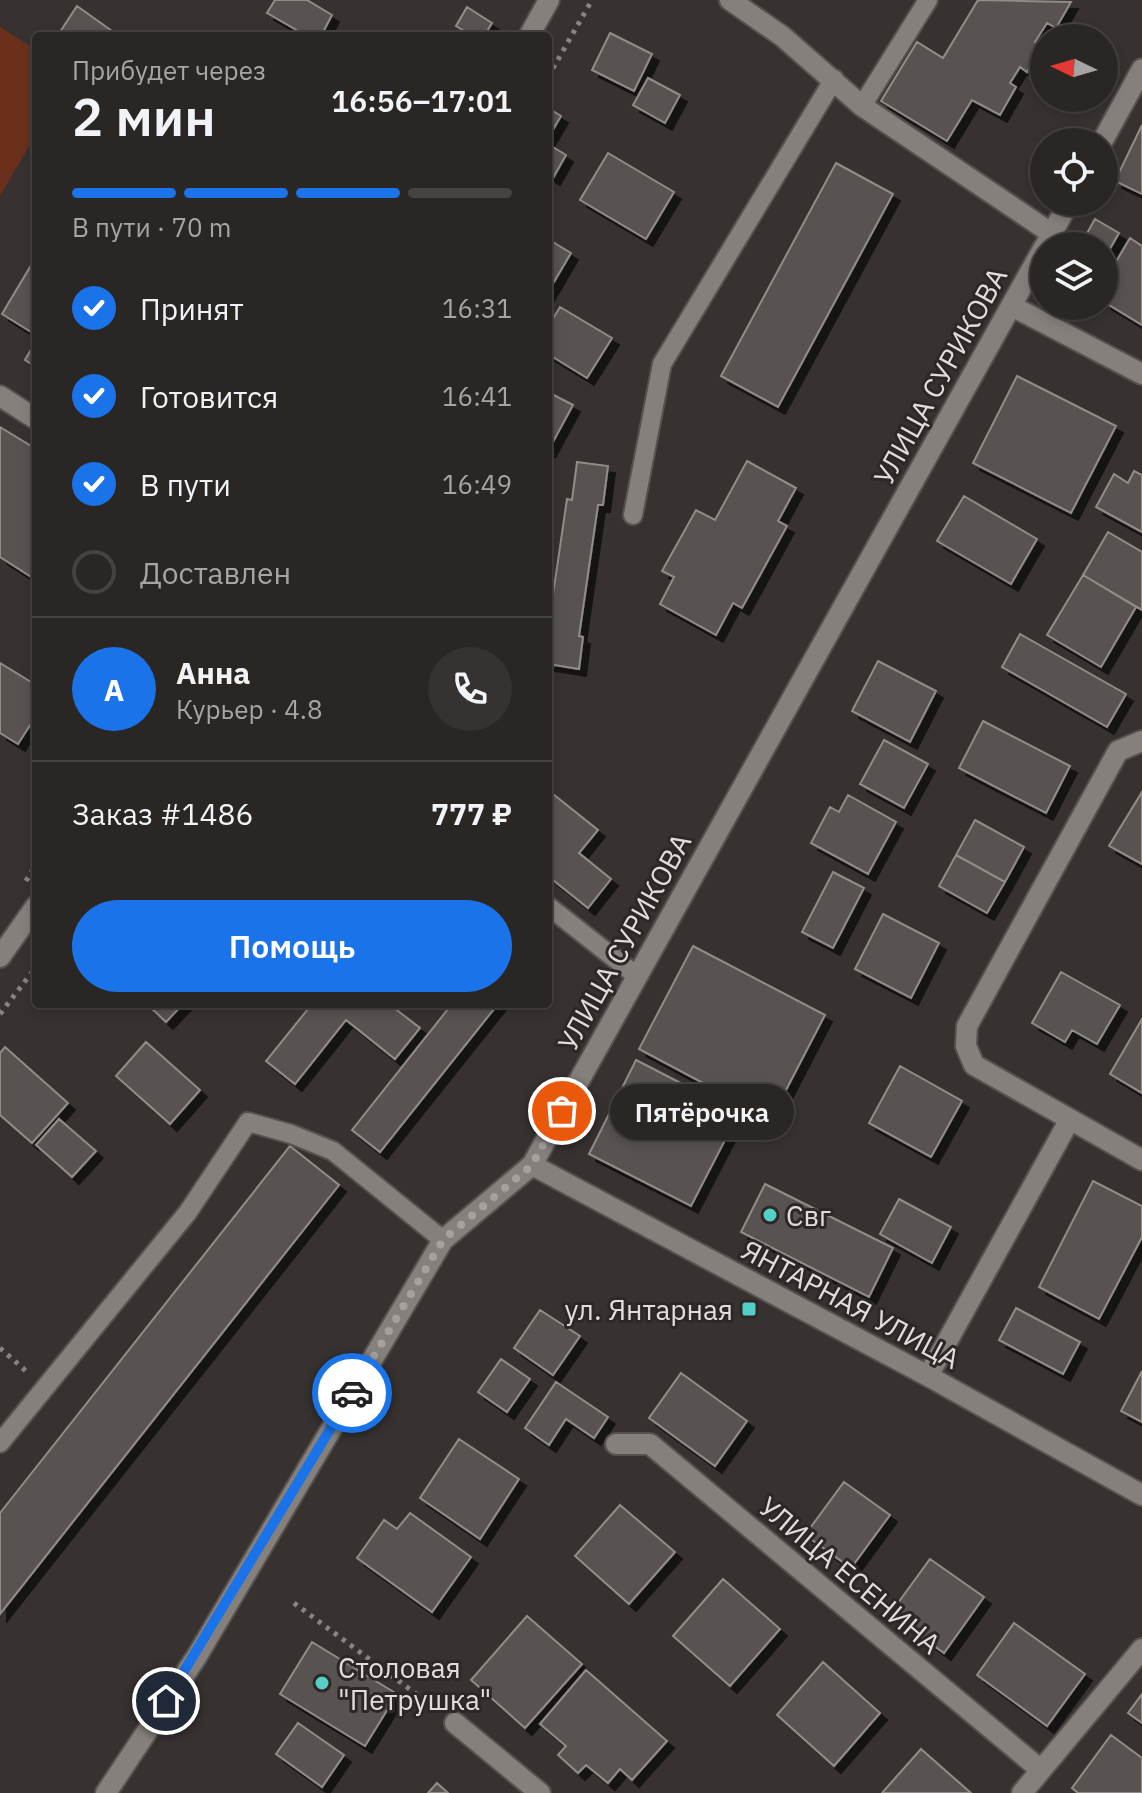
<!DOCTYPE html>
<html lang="ru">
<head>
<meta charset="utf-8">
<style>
	:root { --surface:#292624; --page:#353231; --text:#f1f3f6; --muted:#a5a5a6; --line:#454341; --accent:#1a73e8 }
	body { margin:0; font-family:"IBM Plex Sans",sans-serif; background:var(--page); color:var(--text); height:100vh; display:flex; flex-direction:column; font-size:30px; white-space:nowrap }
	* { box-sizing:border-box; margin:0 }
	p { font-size:26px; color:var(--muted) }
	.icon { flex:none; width:44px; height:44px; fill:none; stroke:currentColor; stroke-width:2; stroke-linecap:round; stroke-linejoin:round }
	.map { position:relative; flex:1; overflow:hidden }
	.side { position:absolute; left:32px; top:32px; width:520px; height:976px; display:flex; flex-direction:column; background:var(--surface); border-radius:8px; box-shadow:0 4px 12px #0003,0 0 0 2px var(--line) }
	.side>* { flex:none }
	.needle { width:52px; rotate:275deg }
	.buttons { position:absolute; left:1030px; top:24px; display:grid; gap:16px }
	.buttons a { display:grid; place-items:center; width:88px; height:88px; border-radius:50%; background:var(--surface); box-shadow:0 4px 12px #0003,0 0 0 2px var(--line); font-size:40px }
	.pin { position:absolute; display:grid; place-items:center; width:68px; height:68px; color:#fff; margin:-34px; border:4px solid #fff; border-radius:50%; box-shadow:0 2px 8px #0007 }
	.courier { position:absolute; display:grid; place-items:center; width:80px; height:80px; margin:-40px; border:6px solid #1a73e8; border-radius:50%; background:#fff; color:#222; box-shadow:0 2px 10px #0007 }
	.bubble { position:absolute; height:56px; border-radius:28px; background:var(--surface); box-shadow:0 4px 12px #0003,0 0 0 2px var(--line); font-size:26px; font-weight:600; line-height:56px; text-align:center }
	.headline em { font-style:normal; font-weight:600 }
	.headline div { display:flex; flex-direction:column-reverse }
	.headline { display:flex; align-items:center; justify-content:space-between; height:136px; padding:0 40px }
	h1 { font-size:52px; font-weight:600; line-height:60px }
	.bar { display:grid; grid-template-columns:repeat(4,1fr); gap:12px 8px; align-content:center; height:96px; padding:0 40px }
	.bar i { height:10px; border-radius:6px; background:var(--line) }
	.bar .active { background:var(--accent) }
	.bar p { grid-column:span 4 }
	.line { display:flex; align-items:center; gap:20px; padding:0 40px; border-top:2px solid var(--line) }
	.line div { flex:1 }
	.round { display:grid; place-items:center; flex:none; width:84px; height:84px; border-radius:42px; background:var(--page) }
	ol { padding:0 40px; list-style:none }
	li { display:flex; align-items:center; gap:24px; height:88px }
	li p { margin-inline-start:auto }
	li .icon { padding:8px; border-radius:50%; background:var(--accent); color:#fff; stroke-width:4 }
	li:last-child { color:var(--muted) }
	li i { width:44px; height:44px; border:4px solid var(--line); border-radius:50% }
	.action { display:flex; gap:16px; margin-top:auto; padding:16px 40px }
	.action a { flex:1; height:92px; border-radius:48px; background:var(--accent); color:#fff; font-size:32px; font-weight:600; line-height:92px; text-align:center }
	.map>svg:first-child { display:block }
</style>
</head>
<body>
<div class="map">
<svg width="1142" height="1793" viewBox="0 0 1142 1793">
	<defs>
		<filter id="shadow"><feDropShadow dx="7" dy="7" stdDeviation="0" flood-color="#0009"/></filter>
	</defs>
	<rect width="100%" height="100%" fill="#373230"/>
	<path fill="#6a301b" d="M 0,27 L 36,50 L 36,134 L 0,196 Z"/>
	<path fill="#585351" stroke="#928c89" stroke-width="2" filter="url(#shadow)" d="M 275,0 L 307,0 L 332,15 L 321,36 L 307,36 L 267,13 Z
		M 978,0 L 1071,2 L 1056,28 L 1047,23 L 1035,42 L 1043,47 L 1027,72 L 1020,67 L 1010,83 L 1016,87 L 1000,115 L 972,100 L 947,141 L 881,101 L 917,42 L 943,58 Z
		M 77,6 L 119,36 L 66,36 L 60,32 Z
		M 467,7 L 492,23 L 484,36 L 472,36 L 456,26 Z
		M 610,33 L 652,54 L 634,91 L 592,70 Z
		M 648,78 L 680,95 L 665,123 L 633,105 Z
		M 548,108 L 561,116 L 548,138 Z
		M 1142,125 L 1142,194 L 1115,181 Z
		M 548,144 L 566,155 L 553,178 L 548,175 Z
		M 608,153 L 674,192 L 646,239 L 580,200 Z
		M 836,163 L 893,194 L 778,407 L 721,376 Z
		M 1095,219 L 1119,233 L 1104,259 L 1104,246 L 1080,246 Z
		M 1130,238 L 1142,246 L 1142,325 L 1104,302 L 1104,282 Z
		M 548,239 L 571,253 L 548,292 Z
		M 36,257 L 36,335 L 2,314 Z
		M 560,307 L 612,338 L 587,378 L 548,354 L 548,327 Z
		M 36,341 L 36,367 L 25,360 Z
		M 1017,376 L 1116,426 L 1071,513 L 973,463 Z
		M 548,392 L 573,405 L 548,451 Z
		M 0,427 L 36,449 L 36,580 L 0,557 Z
		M 747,461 L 796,488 L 778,521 L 787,526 L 742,608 L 733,603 L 716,635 L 660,604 L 674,577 L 662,571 L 696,510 L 715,520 Z
		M 577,462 L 608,466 L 603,505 L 598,505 L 579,636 L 583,637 L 579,669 L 548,664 L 553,630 L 548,629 L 567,499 L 572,500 Z
		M 1134,471 L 1142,475 L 1142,532 L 1096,507 L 1114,474 L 1128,483 Z
		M 964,496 L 1037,539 L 1011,584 L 937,541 Z
		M 1108,532 L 1142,552 L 1142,610 L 1083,575 Z
		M 1083,575 L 1136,607 L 1101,667 L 1047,635 Z
		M 1020,634 L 1126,694 L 1107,727 L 1002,667 Z
		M 878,661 L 936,691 L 910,742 L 852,711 Z
		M 0,663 L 36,685 L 36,716 L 18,744 L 0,733 Z
		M 983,721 L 1070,766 L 1046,813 L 959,768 Z
		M 884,740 L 928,764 L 904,808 L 860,784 Z
		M 548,790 L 598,830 L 579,853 L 611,879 L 588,908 L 548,876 Z
		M 1142,792 L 1142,864 L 1109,846 Z
		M 848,795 L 896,822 L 868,874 L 811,843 L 830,807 L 839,812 Z
		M 975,820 L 1024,847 L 1005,882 L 956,855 Z
		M 956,855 L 1005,882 L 987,913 L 939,886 Z
		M 833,872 L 864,888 L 833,948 L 802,932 Z
		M 883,914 L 939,943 L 911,998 L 855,969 Z
		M 693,946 L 825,1015 L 771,1119 L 639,1049 Z
		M 1061,972 L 1120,1005 L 1097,1044 L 1072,1030 L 1065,1042 L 1032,1023 Z
		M 147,1004 L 183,1004 L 166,1022 Z
		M 312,1004 L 389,1004 L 420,1028 L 395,1059 L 346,1020 L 295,1084 L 266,1061 Z
		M 452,1004 L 498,1004 L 380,1152 L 352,1130 Z
		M 1142,1019 L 1142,1093 L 1110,1074 Z
		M 146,1042 L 200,1090 L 170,1124 L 116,1076 Z
		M 5,1047 L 68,1103 L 32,1143 L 0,1115 L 0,1053 Z
		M 636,1060 L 739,1113 L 691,1206 L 589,1154 Z
		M 900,1066 L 962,1101 L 931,1157 L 869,1123 Z
		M 59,1119 L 96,1151 L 72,1177 L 36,1145 Z
		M 290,1146 L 339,1185 L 0,1614 L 0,1513 Z
		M 1093,1181 L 1142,1206 L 1142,1237 L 1099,1319 L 1039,1287 Z
		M 765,1184 L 893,1248 L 869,1297 L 741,1232 Z
		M 899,1199 L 951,1227 L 932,1263 L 880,1234 Z
		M 1016,1308 L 1080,1342 L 1063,1374 L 999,1340 Z
		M 540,1310 L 580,1336 L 553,1375 L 514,1348 Z
		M 501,1359 L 530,1379 L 507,1412 L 478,1392 Z
		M 1142,1371 L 1142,1422 L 1121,1411 Z
		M 681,1373 L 747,1421 L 715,1466 L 649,1418 Z
		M 556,1382 L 608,1417 L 594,1438 L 566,1419 L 549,1445 L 525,1428 Z
		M 459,1439 L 519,1479 L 480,1539 L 420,1498 Z
		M 844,1482 L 890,1515 L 851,1568 L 805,1535 Z
		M 620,1505 L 675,1552 L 629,1604 L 575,1556 Z
		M 410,1513 L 471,1557 L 432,1612 L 357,1558 L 384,1520 L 397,1529 Z
		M 930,1559 L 984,1597 L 944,1653 L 890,1614 Z
		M 723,1579 L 780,1629 L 730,1686 L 673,1636 Z
		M 527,1616 L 582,1664 L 525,1728 L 471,1680 Z
		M 1014,1623 L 1085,1674 L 1047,1726 L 977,1675 Z
		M 312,1642 L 397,1694 L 365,1746 L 280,1694 Z
		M 823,1662 L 880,1713 L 834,1766 L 777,1715 Z
		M 586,1670 L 667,1741 L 632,1780 L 620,1769 L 608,1783 L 586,1765 L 578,1773 L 558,1755 L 566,1746 L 540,1724 Z
		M 1142,1694 L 1142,1723 L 1128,1713 Z
		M 298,1723 L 344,1755 L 322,1787 L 276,1754 Z
		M 1111,1735 L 1142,1758 L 1142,1793 L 1078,1793 L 1072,1788 Z
		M 921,1749 L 971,1793 L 882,1793 Z
		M 437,1783 L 448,1793 L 428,1793 Z"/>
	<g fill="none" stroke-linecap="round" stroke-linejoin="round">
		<defs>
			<path id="lane" d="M 862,106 L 928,0
				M 633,515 L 662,364 L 834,79
				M 548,906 L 637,976
				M 0,1443 L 188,1212 L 248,1122 L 291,1134 L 333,1151 L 443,1240"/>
			<path id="street" d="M 1012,306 L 1142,374
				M 0,396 L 36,419
				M 1142,741 L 1118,751 L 967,1026 L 966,1046 L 974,1065 L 1142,1160
				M 928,1376 L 1069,1121
				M 616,1444 L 650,1444 L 1041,1770
				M 455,1723 L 540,1793
				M 106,1793 L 197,1656 L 443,1240 L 532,1165
				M 1022,1793 L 1142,1649"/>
			<path id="secondary" d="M 730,0 L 782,36 L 862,106 L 1051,233
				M 529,36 L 549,0
				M 1102,142 L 1142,69
				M 1046,244 L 1069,202
				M 1044,247 L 532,1165 L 928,1376 L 1142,1495
				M 0,957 L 36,906"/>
		</defs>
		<use href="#lane" stroke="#55514f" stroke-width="22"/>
		<use href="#street" stroke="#55514f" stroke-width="24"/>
		<use href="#secondary" stroke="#55514f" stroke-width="24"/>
		<path stroke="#898483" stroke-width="5" stroke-dasharray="4 6" stroke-linecap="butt" d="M 548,77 L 592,0
			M 26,881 L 36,864
			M 0,1014 L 36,967
			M 0,1348 L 26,1371
			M 294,1603 L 435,1708"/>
		<use href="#lane" stroke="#86807d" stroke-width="18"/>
		<use href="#street" stroke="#86807d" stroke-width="20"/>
		<use href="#secondary" stroke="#86807d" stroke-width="20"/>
	</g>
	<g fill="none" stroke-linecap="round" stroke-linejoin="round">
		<path stroke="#a6a1a0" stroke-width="8" stroke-dasharray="0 14.4" d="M 352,1393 L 443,1240 L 532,1165 L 562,1111"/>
		<path stroke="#1a73e8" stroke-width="10" d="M 166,1701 L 352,1393"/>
	</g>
	<g fill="#55cec5" stroke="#2d2826" stroke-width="3">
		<circle cx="770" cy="1215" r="8"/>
		<rect x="741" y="1301" width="16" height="16" rx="4"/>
		<circle cx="322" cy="1683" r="8"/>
	</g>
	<g text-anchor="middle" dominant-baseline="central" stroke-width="6" stroke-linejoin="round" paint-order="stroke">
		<g font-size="28" fill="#e1dddc" stroke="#2d2826">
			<text transform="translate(940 376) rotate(-61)">УЛИЦА СУРИКОВА</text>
			<text transform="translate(624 942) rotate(-61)">УЛИЦА СУРИКОВА</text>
			<text transform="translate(851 1304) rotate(28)">ЯНТАРНАЯ УЛИЦА</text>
			<text transform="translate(850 1575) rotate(40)">УЛИЦА ЕСЕНИНА</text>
		</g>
		<g font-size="28" fill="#e1dddc" stroke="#2d2826" text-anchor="start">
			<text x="786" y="1215">Свг</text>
			<text x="733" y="1309" text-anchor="end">ул. Янтарная</text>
			<text x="338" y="1667">Столовая<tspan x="338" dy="32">"Петрушка"</tspan></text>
		</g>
	</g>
</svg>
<div class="buttons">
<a><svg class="needle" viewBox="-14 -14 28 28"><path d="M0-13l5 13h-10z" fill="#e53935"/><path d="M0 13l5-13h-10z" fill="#a5a5a6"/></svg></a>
<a><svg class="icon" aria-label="locate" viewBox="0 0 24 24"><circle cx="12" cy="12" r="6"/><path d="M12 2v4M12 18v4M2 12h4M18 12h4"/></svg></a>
<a><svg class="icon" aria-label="layers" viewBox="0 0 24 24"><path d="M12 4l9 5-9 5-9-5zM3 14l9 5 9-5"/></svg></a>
</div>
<div class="pin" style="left:562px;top:1111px;background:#ea580c"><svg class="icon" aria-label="bag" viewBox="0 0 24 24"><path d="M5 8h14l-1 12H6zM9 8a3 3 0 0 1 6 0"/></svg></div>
<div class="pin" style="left:166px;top:1701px;background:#1f2937"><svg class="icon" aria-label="home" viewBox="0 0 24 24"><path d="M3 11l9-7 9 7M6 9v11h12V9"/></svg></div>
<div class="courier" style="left:352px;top:1393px"><svg class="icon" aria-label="car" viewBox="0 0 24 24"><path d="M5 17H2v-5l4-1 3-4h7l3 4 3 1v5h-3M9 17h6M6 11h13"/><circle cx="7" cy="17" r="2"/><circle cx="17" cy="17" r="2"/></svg></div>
<div class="bubble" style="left:610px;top:1084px;width:184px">Пятёрочка</div>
<section class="side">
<div class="headline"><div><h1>2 мин</h1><p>Прибудет через</p></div><em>16:56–17:01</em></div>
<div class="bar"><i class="active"></i><i class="active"></i><i class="active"></i><i></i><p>В пути · 70 m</p></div>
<ol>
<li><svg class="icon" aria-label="check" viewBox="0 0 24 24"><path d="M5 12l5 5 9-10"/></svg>Принят<p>16:31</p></li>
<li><svg class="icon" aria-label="check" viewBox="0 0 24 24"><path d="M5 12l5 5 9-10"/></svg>Готовится<p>16:41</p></li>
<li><svg class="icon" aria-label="check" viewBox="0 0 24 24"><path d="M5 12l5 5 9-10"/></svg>В пути<p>16:49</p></li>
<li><i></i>Доставлен</li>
</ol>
<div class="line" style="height:144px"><b class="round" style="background:var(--accent);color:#fff">А</b><div><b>Анна</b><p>Курьер · 4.8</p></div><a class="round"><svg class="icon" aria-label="phone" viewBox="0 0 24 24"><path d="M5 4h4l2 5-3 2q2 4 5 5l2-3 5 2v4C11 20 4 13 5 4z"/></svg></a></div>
<div class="line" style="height:104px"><div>Заказ #1486</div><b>777 ₽</b></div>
<div class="action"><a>Помощь</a></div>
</section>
</div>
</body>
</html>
